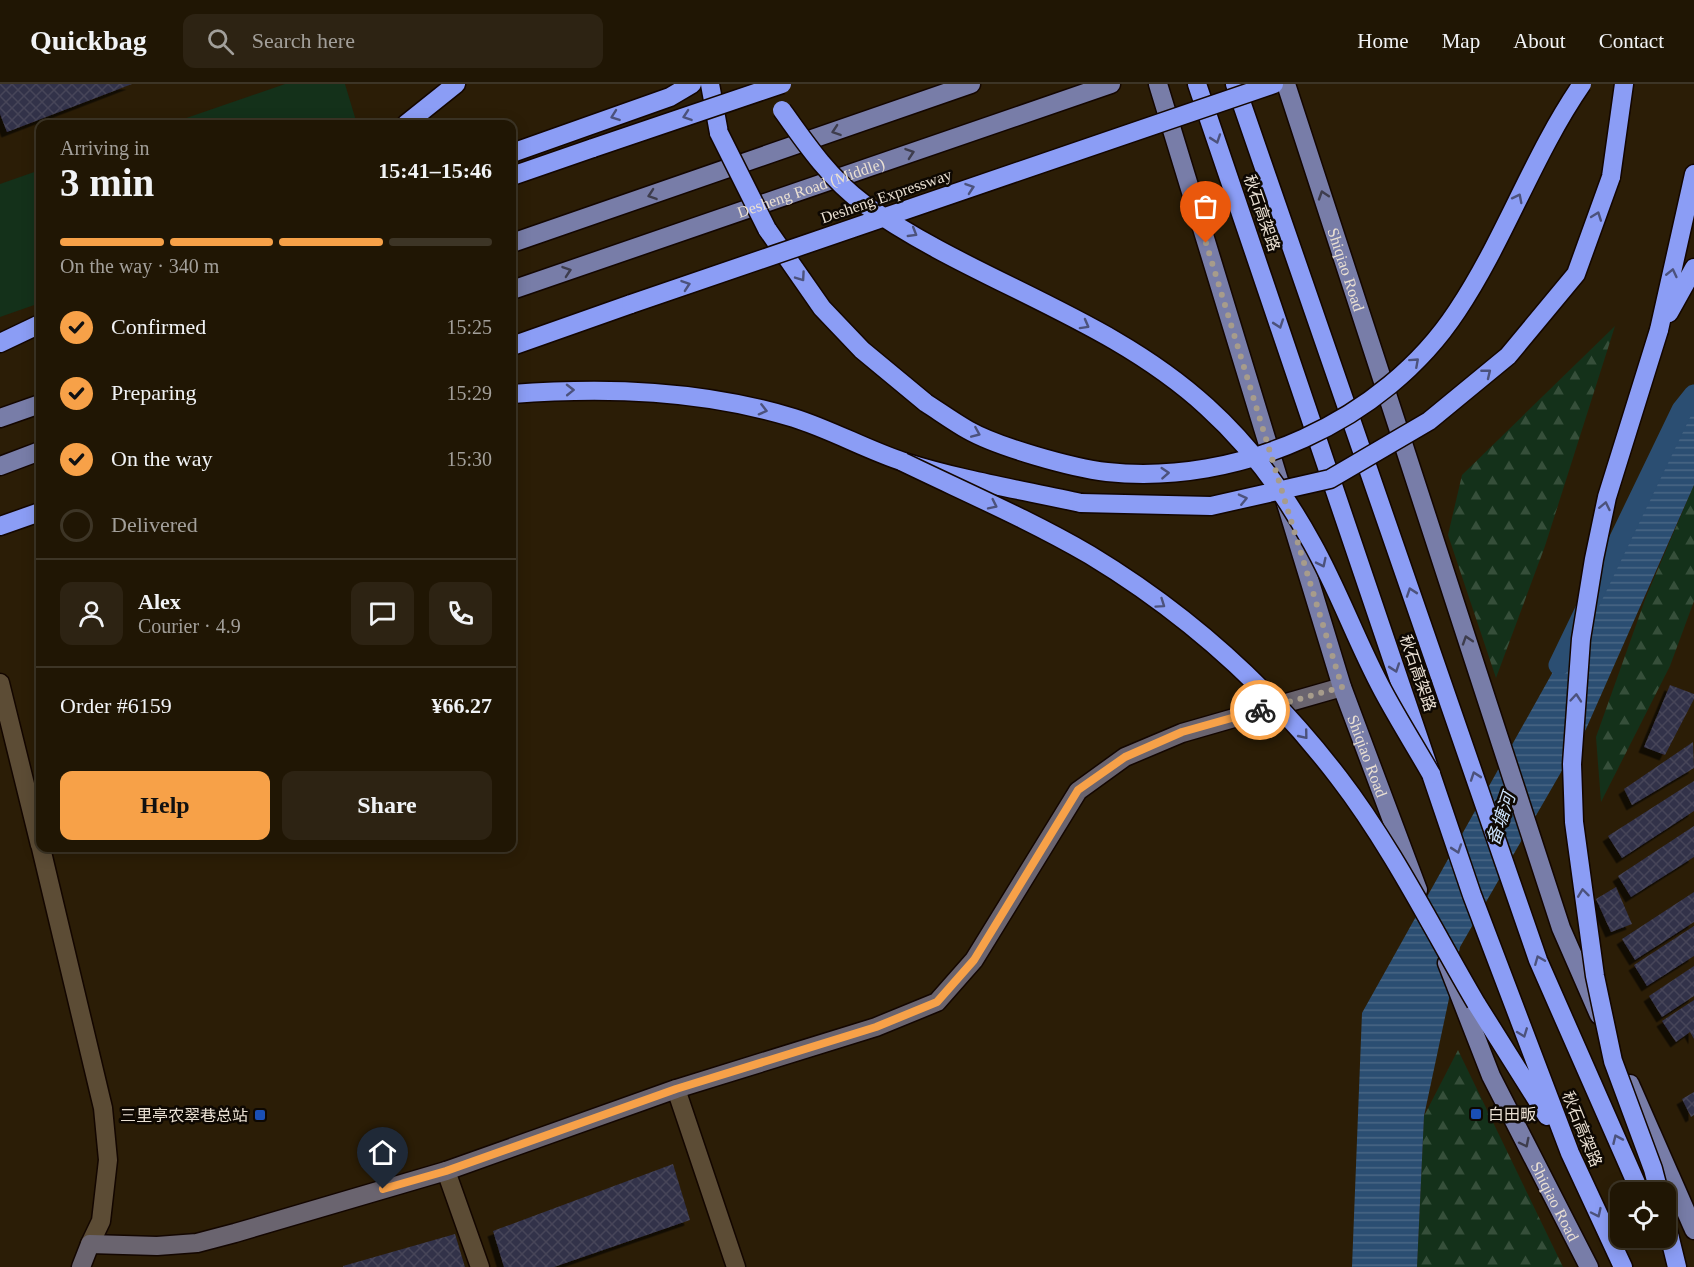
<!DOCTYPE html>
<html lang="en">
<head>
<meta charset="utf-8">
<style>
	:root { --surface:#201604; --page:#2d2313; --text:#f1f3f6; --muted:#a29f9a; --line:#3d3526; --accent:#f7a148 }
	body { margin:0; font-family:"Times New Roman","Noto Sans SC",serif; background:var(--page); color:var(--text); height:100vh; display:flex; flex-direction:column; font-size:22px; white-space:nowrap }
	* { box-sizing:border-box; margin:0 }
	p { font-size:20px; color:var(--muted) }
	.icon { flex:none; width:33px; height:33px; fill:none; stroke:currentColor; stroke-width:2; stroke-linecap:round; stroke-linejoin:round }
	.map { position:relative; flex:1; overflow:hidden }
	.sheet { position:absolute; left:36px; top:36px; width:480px; height:732px; display:flex; flex-direction:column; background:var(--surface); border-radius:12px; box-shadow:0 3px 15px #0003,0 0 0 2px var(--line) }
	.sheet>* { flex:none }
	.controls { position:absolute; left:1610px; top:1098px; display:grid; gap:12px }
	.controls a { display:grid; place-items:center; width:66px; height:66px; border-radius:12px; background:var(--surface); box-shadow:0 3px 15px #0003,0 0 0 2px var(--line); font-size:30px }
	.pin { position:absolute; display:grid; place-items:center; width:51px; height:51px; color:#fff; margin:-62px -26px; border-radius:50% 50% 50% 0; rotate:-45deg; box-shadow:0 0 6px #0007 }
	.pin .icon { rotate:45deg }
	.courier { position:absolute; display:grid; place-items:center; width:60px; height:60px; margin:-30px; border:4px solid #f7a148; border-radius:50%; background:#fff; color:#222; box-shadow:0 2px 8px #0007 }
	.head em { font-style:normal; font-weight:700 }
	.head div { display:flex; flex-direction:column-reverse }
	.head { display:flex; align-items:center; justify-content:space-between; height:102px; padding:0 24px }
	h1 { font-size:39px; font-weight:700; line-height:45px }
	.bar { display:grid; grid-template-columns:repeat(4,1fr); gap:9px 6px; align-content:center; height:72px; padding:0 24px }
	.bar i { height:8px; border-radius:4px; background:var(--line) }
	.bar .selected { background:var(--accent) }
	.bar p { grid-column:span 4 }
	.line { display:flex; align-items:center; gap:15px; padding:0 24px; border-top:2px solid var(--line) }
	.line div { flex:1 }
	.round { display:grid; place-items:center; flex:none; width:63px; height:63px; border-radius:12px; background:var(--page) }
	ol { padding:0 24px; list-style:none }
	li { display:flex; align-items:center; gap:18px; height:66px }
	li p { margin-inline-start:auto }
	li .icon { padding:6px; border-radius:50%; background:var(--accent); color:#111; stroke-width:4 }
	li:last-child { color:var(--muted) }
	li i { width:33px; height:33px; border:3px solid var(--line); border-radius:50% }
	.button { display:flex; gap:12px; margin-top:auto; padding:12px 24px }
	.button a { flex:1; height:69px; border-radius:12px; background:var(--accent); color:#111; font-size:24px; font-weight:700; line-height:69px; text-align:center }
	.button a+a { background:var(--page); color:var(--text) }
	header { display:flex; align-items:center; gap:36px; box-sizing:border-box; height:84px; padding:0 30px; background:var(--surface); border-bottom:2px solid var(--line) }
	header strong { font-size:28px }
	nav { display:flex; gap:33px; margin-inline-start:auto; font-size:21px }
	.search { width:420px; height:54px; background:var(--page); display:flex; align-items:center; gap:15px; box-sizing:border-box; padding:0 21px; border-radius:12px; color:var(--muted); font-size:22px }
	.map>svg:first-child { display:block }
</style>
</head>
<body>
<header>
<strong>Quickbag</strong>
<div class="search"><svg class="icon" aria-label="search" viewBox="0 0 24 24"><circle cx="10" cy="10" r="6"/><path d="M15 15l6 6"/></svg>Search here</div>
<nav><a>Home</a><a>Map</a><a>About</a><a>Contact</a></nav>
</header>
<div class="map">
<svg width="1694" height="1183" viewBox="0 0 1694 1183">
	<defs>
		<pattern id="forest-firs" width="22" height="20" patternUnits="userSpaceOnUse" patternTransform="scale(1.5)"><rect width="22" height="20" fill="#14311a"/><path d="M5 1l3.5 6h-7zM16 11l3.5 6h-7z" fill="#364f3a"/></pattern>
		<pattern id="water-rules" width="6" height="5" patternUnits="userSpaceOnUse" patternTransform="scale(1.5)"><rect width="6" height="5" fill="#2b4e72"/><path d="M0 2.5h6" fill="none" stroke="#4a6785"/></pattern>
		<pattern id="building-cross-hatch" width="8" height="8" patternUnits="userSpaceOnUse" patternTransform="scale(1.5)"><rect width="8" height="8" fill="#323148"/><path d="M0 0l8 8M0 8l8-8" fill="none" stroke="#464559"/></pattern>
		<filter id="shadow"><feDropShadow dx="-5.5" dy="5.5" stdDeviation="0" flood-color="#0009"/></filter>
	</defs>
	<rect width="100%" height="100%" fill="#2b1d06"/>
	<path fill="#14311a" d="M 285,0 L 345,0 L 357,40 L 169,40 Z
		M 40,86 L 40,219 L 0,233 L 0,100 Z"/>
	<path fill="url(#forest-firs)" d="M 1615,242 L 1545,462 L 1496,594 L 1448,451 L 1462,391 Z
		M 1694,401 L 1694,517 L 1670,582 L 1601,718 L 1596,653 L 1646,513 Z
		M 1458,966 L 1563,1183 L 1417,1183 L 1424,1032 Z"/>
	<path fill="url(#water-rules)" d="M 1694,306 L 1694,401 L 1586,645 L 1460,863 L 1424,1032 L 1417,1183 L 1352,1183 L 1362,929 L 1569,559 Z"/>
	<g fill="none" stroke-linecap="round" stroke-linejoin="round">
		<path stroke="#2b4e72" stroke-width="21" d="M 1559,581 L 1682,326 L 1694,311"/>
	</g>
	<path fill="url(#building-cross-hatch)" filter="url(#shadow)" d="M 0,0 L 132,0 L 7,48 L 0,30 Z
		M 1670,601 L 1694,610 L 1694,615 L 1665,671 L 1644,663 Z
		M 1693,658 L 1694,684 L 1632,721 L 1624,705 Z
		M 1694,697 L 1694,727 L 1622,774 L 1608,752 Z
		M 1694,742 L 1694,773 L 1631,813 L 1618,792 Z
		M 1616,803 L 1632,840 L 1611,848 L 1596,815 Z
		M 1694,808 L 1694,838 L 1635,876 L 1622,855 Z
		M 1694,842 L 1694,872 L 1647,902 L 1634,881 Z
		M 1694,882 L 1694,912 L 1662,933 L 1649,912 Z
		M 1694,916 L 1694,955 L 1690,948 L 1676,958 L 1662,937 Z
		M 1694,1008 L 1694,1031 L 1691,1033 L 1682,1015 Z
		M 673,1080 L 690,1136 L 554,1183 L 504,1183 L 493,1147 Z
		M 455,1150 L 465,1183 L 343,1183 L 343,1182 Z"/>
	<g fill="none" stroke-linecap="round" stroke-linejoin="round">
		<defs>
			<path id="street" d="M 0,599 L 40,761
				M 41,764 L 103,1024 L 108,1076 L 101,1137 L 90,1160
				M 676,1005 L 736,1183
				M 446,1087 L 480,1183"/>
			<path id="secondary" d="M 81,1183 L 90,1160 L 157,1162 L 197,1159 L 235,1149 L 446,1087 L 676,1005 L 876,943 L 937,918 L 974,876 L 1078,707 L 1125,673 L 1182,649 L 1342,603"/>
			<g id="primary">
				<path id="s1" d="M 1158,0 L 1342,603 L 1418,806"/>
				<path id="s2" d="M 1286,0 L 1561,844 L 1599,931"/>
				<path d="M 512,159 L 971,0"/>
				<path id="s3" d="M 512,206 L 1111,0"/>
				<path d="M 0,334 L 40,320"/>
				<path d="M 0,382 L 40,367"/>
				<path id="s4" d="M 1447,879 L 1491,992 L 1589,1183"/>
				<path d="M 1630,1000 L 1694,1146"/>
			</g>
			<path id="highway" d="M 710,0 L 719,49
				M 1197,0 L 1472,811 L 1570,1069 L 1623,1183
				M 1235,0 L 1538,876 L 1640,1108
				M 406,40 L 456,0
				M 512,69 L 670,13 L 692,0
				M 512,92 L 593,64
				M 1611,93 L 1624,0
				M 767,145 L 822,224 L 862,266 L 926,319
				M 1669,229 L 1694,184
				M 1659,246 L 1694,90
				M 0,259 L 40,240
				M 512,262 L 631,220
				M 512,310 C 607,303 702,306 794,334 C 832,346 867,366 904,378 C 961,396 1022,406 1081,419
				M 0,442 L 40,428
				M 1476,919 L 1547,1032
				M 1665,1134 L 1677,1183"/>
		</defs>
		<use href="#street" stroke="#130600" stroke-width="21"/>
		<use href="#secondary" stroke="#130600" stroke-width="21"/>
		<use href="#primary" stroke="#130600" stroke-width="21"/>
		<use href="#highway" stroke="#130600" stroke-width="21"/>
		<use href="#street" stroke="#5c4c35" stroke-width="18"/>
		<use href="#secondary" stroke="#6a646f" stroke-width="18"/>
		<use href="#primary" stroke="#787da8" stroke-width="18"/>
		<use href="#highway" stroke="#8b9df5" stroke-width="18"/>
		<defs>
			<path id="highway-bridge" d="M 782,26 C 806,60 830,95 864,120 C 972,197 1108,232 1207,323 C 1249,361 1285,410 1312,459 C 1339,507 1357,559 1383,607 C 1398,635 1415,662 1431,690
				M 719,49 L 767,145
				M 593,64 L 782,0
				M 631,220 L 1274,0
				M 926,319 C 940,328 954,338 968,346 C 998,363 1072,384 1107,388 C 1238,402 1384,338 1457,227 C 1505,155 1533,71 1582,0
				M 903,378 C 965,408 1030,436 1090,471 C 1186,529 1271,605 1339,694 C 1392,763 1432,844 1476,919
				M 1081,419 L 1211,422 L 1330,395 L 1429,337 L 1508,272 L 1576,190 L 1611,93
				M 1659,1108 L 1653,1085 L 1613,977 L 1595,892 L 1574,738 L 1572,680 L 1581,555 L 1594,475 L 1607,413 L 1659,246"/>
		</defs>
		<use href="#highway-bridge" stroke="#130600" stroke-width="21" stroke-linecap="butt"/>
		<use href="#highway-bridge" stroke="#8b9df5" stroke-width="18"/>
	</g>
	<defs><path id="oneway-chevron" d="M-2-3.5L2.5 0L-2 3.5" fill="none" stroke-width="1.6" stroke-linecap="round" stroke-linejoin="round" transform="scale(1.5)"/></defs>
	<g stroke="#4c527c">
		<use href="#oneway-chevron" transform="translate(615 32) rotate(160)"/>
		<use href="#oneway-chevron" transform="translate(687 32) rotate(161)"/>
		<use href="#oneway-chevron" transform="translate(1216 55) rotate(71)"/>
		<use href="#oneway-chevron" transform="translate(970 104) rotate(-19)"/>
		<use href="#oneway-chevron" transform="translate(1518 114) rotate(-63)"/>
		<use href="#oneway-chevron" transform="translate(1597 132) rotate(-70)"/>
		<use href="#oneway-chevron" transform="translate(913 149) rotate(31)"/>
		<use href="#oneway-chevron" transform="translate(1672 189) rotate(-77)"/>
		<use href="#oneway-chevron" transform="translate(801 193) rotate(55)"/>
		<use href="#oneway-chevron" transform="translate(686 201) rotate(-19)"/>
		<use href="#oneway-chevron" transform="translate(1279 240) rotate(71)"/>
		<use href="#oneway-chevron" transform="translate(1085 241) rotate(29)"/>
		<use href="#oneway-chevron" transform="translate(1415 278) rotate(-42)"/>
		<use href="#oneway-chevron" transform="translate(1487 289) rotate(-39)"/>
		<use href="#oneway-chevron" transform="translate(570 306) rotate(-1)"/>
		<use href="#oneway-chevron" transform="translate(763 326) rotate(14)"/>
		<use href="#oneway-chevron" transform="translate(976 349) rotate(23)"/>
		<use href="#oneway-chevron" transform="translate(1165 389) rotate(-4)"/>
		<use href="#oneway-chevron" transform="translate(1243 415) rotate(-13)"/>
		<use href="#oneway-chevron" transform="translate(993 421) rotate(26)"/>
		<use href="#oneway-chevron" transform="translate(1605 422) rotate(-78)"/>
		<use href="#oneway-chevron" transform="translate(1322 479) rotate(64)"/>
		<use href="#oneway-chevron" transform="translate(1411 508) rotate(-109)"/>
		<use href="#oneway-chevron" transform="translate(1161 520) rotate(35)"/>
		<use href="#oneway-chevron" transform="translate(1395 584) rotate(71)"/>
		<use href="#oneway-chevron" transform="translate(1576 614) rotate(-85)"/>
		<use href="#oneway-chevron" transform="translate(1304 651) rotate(51)"/>
		<use href="#oneway-chevron" transform="translate(1475 692) rotate(-109)"/>
		<use href="#oneway-chevron" transform="translate(1457 765) rotate(71)"/>
		<use href="#oneway-chevron" transform="translate(1583 809) rotate(-97)"/>
		<use href="#oneway-chevron" transform="translate(1539 876) rotate(-112)"/>
		<use href="#oneway-chevron" transform="translate(1523 949) rotate(69)"/>
		<use href="#oneway-chevron" transform="translate(1617 1055) rotate(-114)"/>
		<use href="#oneway-chevron" transform="translate(1597 1129) rotate(65)"/>
	</g>
	<g stroke="#3e3d4d">
		<use href="#oneway-chevron" transform="translate(836 47) rotate(161)"/>
		<use href="#oneway-chevron" transform="translate(910 69) rotate(-19)"/>
		<use href="#oneway-chevron" transform="translate(652 111) rotate(161)"/>
		<use href="#oneway-chevron" transform="translate(1323 111) rotate(-108)"/>
		<use href="#oneway-chevron" transform="translate(567 187) rotate(-19)"/>
		<use href="#oneway-chevron" transform="translate(1467 556) rotate(-108)"/>
		<use href="#oneway-chevron" transform="translate(1525 1059) rotate(63)"/>
	</g>
	<g fill="none" stroke-linecap="round" stroke-linejoin="round">
		<path stroke="#a79c8b" stroke-width="6" stroke-dasharray="0 10.8" d="M 1206,159 L 1342,603 L 1260,626"/>
		<path stroke="#f7a148" stroke-width="8" d="M 383,1105 L 446,1087 L 676,1005 L 876,943 L 937,918 L 974,876 L 1078,706 L 1125,673 L 1182,648 L 1260,626"/>
	</g>
	<g fill="#1a4fb4" stroke="#0e0802" stroke-width="2">
		<rect x="1470" y="1024" width="12" height="12" rx="3"/>
		<rect x="254" y="1025" width="12" height="12" rx="3"/>
	</g>
	<g text-anchor="middle" dominant-baseline="central" stroke-width="5" stroke-linejoin="round" paint-order="stroke">
		<g font-size="16" fill="#eae0d3" stroke="#0e0802">
			<text stroke="none"><textPath href="#s3" startOffset="316">Desheng Road (Middle)</textPath></text>
			<text transform="translate(886 112) rotate(-19)">Desheng Expressway</text>
			<text transform="translate(1262 129) rotate(71)">秋石高架路</text>
			<text stroke="none"><textPath href="#s2" startOffset="195">Shiqiao Road</textPath></text>
			<text transform="translate(1418 589) rotate(71)">秋石高架路</text>
			<text stroke="none"><textPath href="#s1" startOffset="704">Shiqiao Road</textPath></text>
			<text transform="translate(1582 1045) rotate(68)">秋石高架路</text>
			<text stroke="none"><textPath href="#s4" startOffset="262">Shiqiao Road</textPath></text>
		</g>
		<g font-size="16" fill="#eae0d3" stroke="#0e0802" text-anchor="start">
			<text x="1488" y="1030">白田畈</text>
			<text x="248" y="1031" text-anchor="end">三里亭农翠巷总站</text>
		</g>
		<g font-size="18" font-style="italic" fill="#c9dff7" stroke="#0e0802">
			<text transform="translate(1501 735) rotate(-71)">备塘河</text>
		</g>
	</g>
</svg>
<div class="controls">
<a><svg class="icon" aria-label="locate" viewBox="0 0 24 24"><circle cx="12" cy="12" r="6"/><path d="M12 2v4M12 18v4M2 12h4M18 12h4"/></svg></a>
</div>
<div class="pin" style="left:1206px;top:159px;background:#ea580c"><svg class="icon" aria-label="bag" viewBox="0 0 24 24"><path d="M5 8h14l-1 12H6zM9 8a3 3 0 0 1 6 0"/></svg></div>
<div class="pin" style="left:383px;top:1105px;background:#1f2937"><svg class="icon" aria-label="home" viewBox="0 0 24 24"><path d="M3 11l9-7 9 7M6 9v11h12V9"/></svg></div>
<div class="courier" style="left:1260px;top:626px"><svg class="icon" aria-label="bike" viewBox="0 0 24 24"><circle cx="6" cy="16" r="4"/><circle cx="18" cy="16" r="4"/><path d="M6 16l4-8h5l3 8M10 8l3 8H6M13 5h3"/></svg></div>
<section class="sheet">
<div class="head"><div><h1>3 min</h1><p>Arriving in</p></div><em>15:41–15:46</em></div>
<div class="bar"><i class="selected"></i><i class="selected"></i><i class="selected"></i><i></i><p>On the way · 340 m</p></div>
<ol>
<li><svg class="icon" aria-label="check" viewBox="0 0 24 24"><path d="M5 12l5 5 9-10"/></svg>Confirmed<p>15:25</p></li>
<li><svg class="icon" aria-label="check" viewBox="0 0 24 24"><path d="M5 12l5 5 9-10"/></svg>Preparing<p>15:29</p></li>
<li><svg class="icon" aria-label="check" viewBox="0 0 24 24"><path d="M5 12l5 5 9-10"/></svg>On the way<p>15:30</p></li>
<li><i></i>Delivered</li>
</ol>
<div class="line" style="height:108px"><a class="round"><svg class="icon" aria-label="person" viewBox="0 0 24 24"><circle cx="12" cy="8" r="4"/><path d="M4 21q1-7 8-7t8 7"/></svg></a><div><b>Alex</b><p>Courier · 4.9</p></div><a class="round"><svg class="icon" aria-label="chat" viewBox="0 0 24 24"><path d="M4 5h16v11H9l-5 4z"/></svg></a><a class="round"><svg class="icon" aria-label="phone" viewBox="0 0 24 24"><path d="M5 4h4l2 5-3 2q2 4 5 5l2-3 5 2v4C11 20 4 13 5 4z"/></svg></a></div>
<div class="line" style="height:78px"><div>Order #6159</div><b>¥66.27</b></div>
<div class="button"><a>Help</a><a>Share</a></div>
</section>
</div>
</body>
</html>
